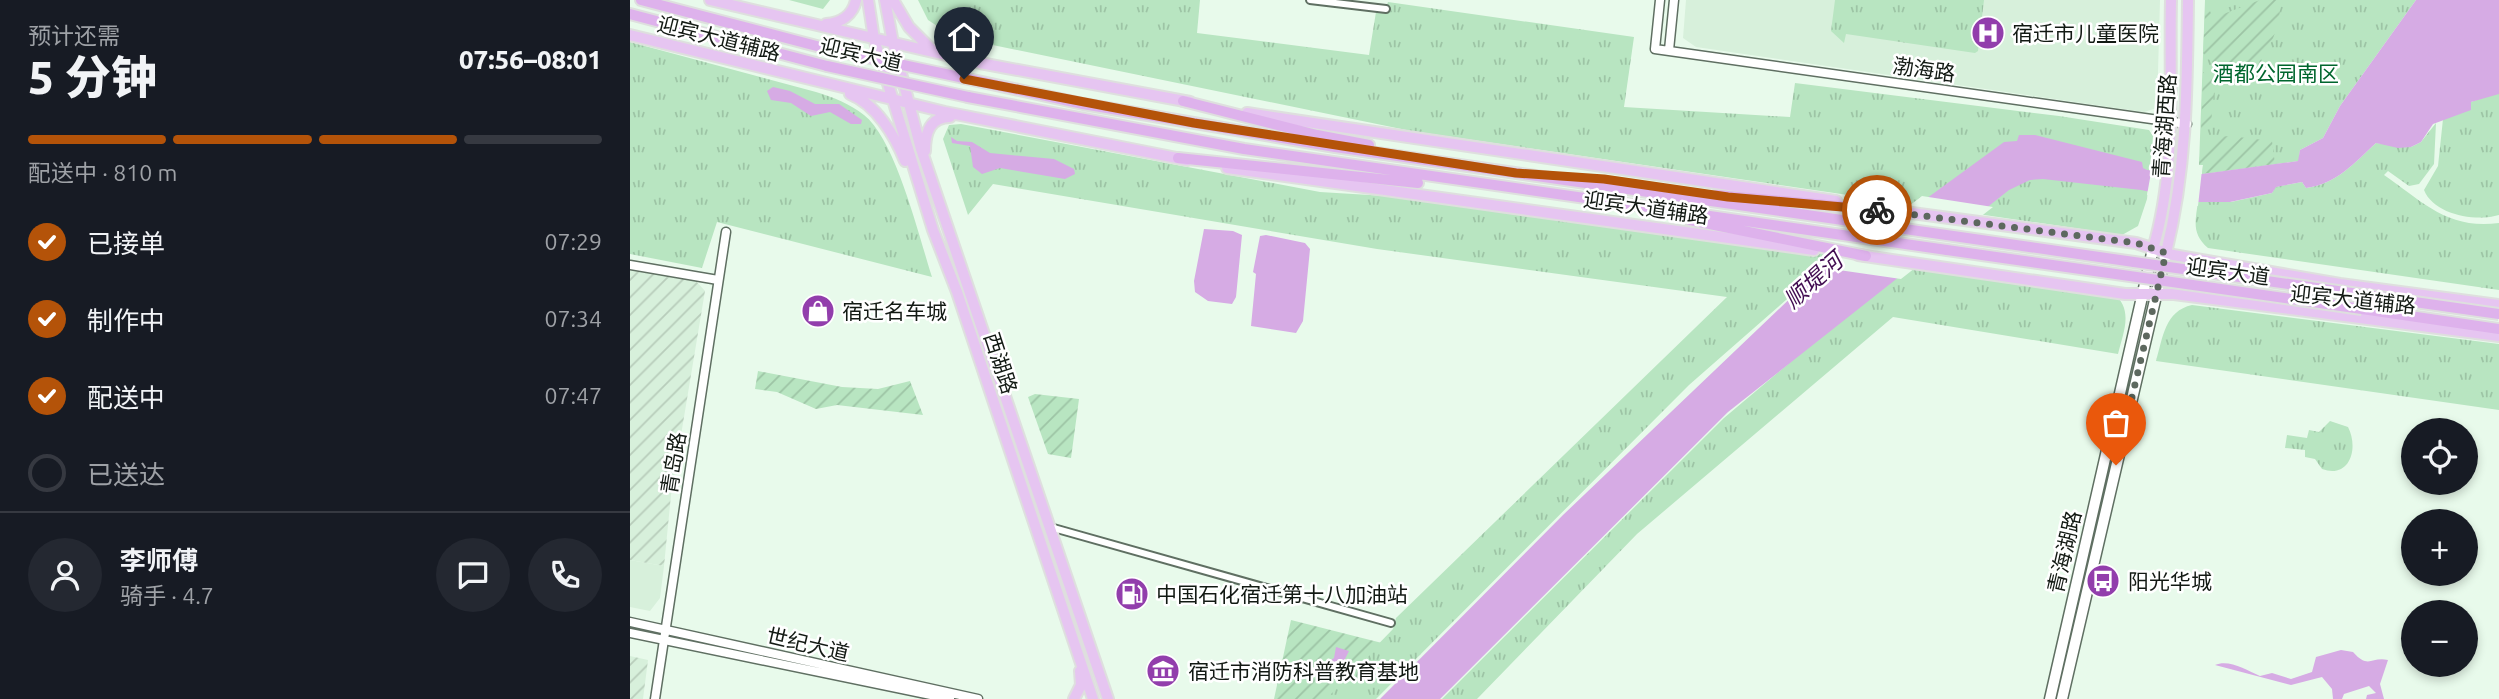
<!DOCTYPE html>
<html lang="zh">
<head>
<meta charset="utf-8">
<style>
	:root { --surface:#171b24; --page:#242831; --text:#f1f3f6; --muted:#9ea1a6; --line:#363941; --accent:#b45309 }
	body { margin:0; font-family:Ubuntu,"Noto Sans SC",sans-serif; background:var(--page); color:var(--text); height:100vh; display:flex; flex-direction:column; font-size:26px; white-space:nowrap }
	* { box-sizing:border-box; margin:0 }
	p { font-size:23px; color:var(--muted) }
	.icon { flex:none; width:38px; height:38px; fill:none; stroke:currentColor; stroke-width:2; stroke-linecap:round; stroke-linejoin:round }
	.map { position:relative; flex:1; overflow:hidden }
	.side { display:flex; flex-direction:column; background:var(--surface); width:630px }
	.side>* { flex:none }
	.tools { position:absolute; left:1771px; top:418px; display:grid; gap:14px }
	.tools a { display:grid; place-items:center; width:77px; height:77px; border-radius:50%; background:var(--surface); box-shadow:0 4px 10px #0003; font-size:35px }
	.pin { position:absolute; display:grid; place-items:center; width:60px; height:60px; color:#fff; margin:-72px -30px; border-radius:50% 50% 50% 0; rotate:-45deg; box-shadow:0 0 7px #0007 }
	.pin .icon { rotate:45deg }
	.courier { position:absolute; display:grid; place-items:center; width:70px; height:70px; margin:-35px; border:5px solid #b45309; border-radius:50%; background:#fff; color:#222; box-shadow:0 2px 9px #0007 }
	.summary em { font-style:normal; font-weight:800 }
	.summary div { display:flex; flex-direction:column-reverse }
	.summary { display:flex; align-items:center; justify-content:space-between; height:119px; padding:0 28px }
	h1 { font-size:46px; font-weight:800; line-height:52px }
	.bar { display:grid; grid-template-columns:repeat(4,1fr); gap:10px 7px; align-content:center; height:84px; padding:0 28px }
	.bar i { height:9px; border-radius:5px; background:var(--line) }
	.bar .on { background:var(--accent) }
	.bar p { grid-column:span 4 }
	.line { display:flex; align-items:center; gap:18px; padding:0 28px; border-top:2px solid var(--line) }
	.line div { flex:1 }
	.round { display:grid; place-items:center; flex:none; width:74px; height:74px; border-radius:37px; background:var(--page) }
	ol { padding:0 28px; list-style:none }
	li { display:flex; align-items:center; gap:21px; height:77px }
	li p { margin-inline-start:auto }
	li .icon { padding:7px; border-radius:50%; background:var(--accent); color:#fff; stroke-width:4 }
	li:last-child { color:var(--muted) }
	li i { width:38px; height:38px; border:4px solid var(--line); border-radius:50% }
	main { display:flex; flex:1; min-height:0 }
	.map>svg:first-child { display:block }
</style>
</head>
<body>
<main>
<section class="side">
<div class="summary"><div><h1>5 分钟</h1><p>预计还需</p></div><em>07:56–08:01</em></div>
<div class="bar"><i class="on"></i><i class="on"></i><i class="on"></i><i></i><p>配送中 · 810 m</p></div>
<ol>
<li><svg class="icon" aria-label="check" viewBox="0 0 24 24"><path d="M5 12l5 5 9-10"/></svg>已接单<p>07:29</p></li>
<li><svg class="icon" aria-label="check" viewBox="0 0 24 24"><path d="M5 12l5 5 9-10"/></svg>制作中<p>07:34</p></li>
<li><svg class="icon" aria-label="check" viewBox="0 0 24 24"><path d="M5 12l5 5 9-10"/></svg>配送中<p>07:47</p></li>
<li><i></i>已送达</li>
</ol>
<div class="line" style="height:126px"><a class="round"><svg class="icon" aria-label="person" viewBox="0 0 24 24"><circle cx="12" cy="8" r="4"/><path d="M4 21q1-7 8-7t8 7"/></svg></a><div><b>李师傅</b><p>骑手 · 4.7</p></div><a class="round"><svg class="icon" aria-label="chat" viewBox="0 0 24 24"><path d="M4 5h16v11H9l-5 4z"/></svg></a><a class="round"><svg class="icon" aria-label="phone" viewBox="0 0 24 24"><path d="M5 4h4l2 5-3 2q2 4 5 5l2-3 5 2v4C11 20 4 13 5 4z"/></svg></a></div>
</section>
<div class="map">
<svg width="1869" height="699" viewBox="0 0 1869 699">
	<defs>
		<pattern id="industrial-furrows" width="10" height="10" patternUnits="userSpaceOnUse" patternTransform="scale(1.75)"><rect width="10" height="10" fill="#d7f0db"/><path d="M-1 1l2-2M0 10L10 0M9 11l2-2" fill="none" stroke="#b8cdbb"/></pattern>
		<pattern id="grass-tufts" width="24" height="20" patternUnits="userSpaceOnUse" patternTransform="scale(1.75)"><rect width="24" height="20" fill="#b8e5c1"/><path d="M3 7l-1-3M5 7V3M7 7l1-3M15 17l-1-3M17 17v-4M19 17l1-3" fill="none" stroke="#9dc4a5"/></pattern>
		<pattern id="garden-furrows" width="10" height="10" patternUnits="userSpaceOnUse" patternTransform="scale(1.75)"><rect width="10" height="10" fill="#b8e5c1"/><path d="M-1 1l2-2M0 10L10 0M9 11l2-2" fill="none" stroke="#9dc4a5"/></pattern>
	</defs>
	<rect width="100%" height="100%" fill="#e8faeb"/>
	<path fill="#d7f0db" d="M 1056,0 L 1530,0 L 1527,108 L 1514,112 L 1066,47 L 1053,38 Z
		M 0,560 L 34,566 L 30,598 L 20,611 L 0,607 Z"/>
	<path fill="url(#industrial-furrows)" d="M 0,270 L 66,281 L 75,291 L 41,495 L 34,566 L 0,560 Z
		M 0,656 L 18,660 L 13,699 L 0,699 Z"/>
	<path fill="url(#grass-tufts)" d="M 159,0 L 200,0 L 193,9 Z
		M 288,0 L 570,0 L 567,33 L 739,55 L 746,12 L 754,13 L 758,2 L 1004,37 L 994,107 L 1160,117 L 1165,83 L 1429,116 L 1519,130 L 1523,136 L 1517,199 L 1508,226 L 1492,235 L 781,131 L 324,37 L 298,20 Z
		M 1205,0 L 1354,0 L 1348,51 L 1345,53 L 1216,34 L 1214,43 L 1201,31 Z
		M 1575,0 L 1786,0 L 1710,106 L 1693,138 L 1670,150 L 1669,161 L 1572,174 L 1573,165 L 1569,165 Z
		M 0,42 L 186,92 C 203,97 220,104 234,115 C 266,140 289,237 302,277 L 87,222 L 72,268 L 0,254 Z
		M 1862,94 L 1869,94 L 1869,215 C 1846,222 1804,215 1794,190 L 1808,166 L 1813,119 L 1841,109 L 1841,102 Z
		M 1806,123 L 1804,164 L 1789,184 L 1779,186 L 1758,171 L 1754,175 C 1793,202 1818,230 1869,223 L 1869,290 L 1578,248 C 1562,234 1565,222 1568,202 L 1601,202 L 1642,193 L 1645,187 L 1672,182 L 1676,188 C 1707,184 1724,163 1746,143 L 1781,147 L 1791,142 Z
		M 331,124 L 690,192 L 855,202 L 1201,251 L 1206,256 L 1059,385 L 746,699 L 695,699 L 763,629 L 766,618 L 1097,297 L 747,249 L 363,184 L 338,215 L 313,139 L 319,125 Z
		M 1279,262 L 1482,292 C 1504,309 1494,330 1488,354 L 1263,317 L 1007,534 L 847,699 L 812,699 L 1094,418 Z
		M 1562,305 L 1869,344 L 1869,410 L 1526,361 C 1533,337 1535,311 1562,305 Z
		M 1700,421 L 1718,427 C 1729,448 1720,479 1692,469 L 1685,459 L 1675,457 L 1675,450 L 1655,448 L 1657,435 L 1677,438 L 1679,430 L 1689,432 Z"/>
	<path fill="url(#garden-furrows)" d="M 1630,0 L 1650,0 C 1653,23 1634,75 1605,74 C 1593,74 1581,61 1573,53 L 1575,14 L 1580,11 L 1583,18 Z
		M 1573,72 L 1582,78 L 1584,92 L 1581,124 L 1571,131 Z
		M 1600,136 L 1642,141 L 1645,164 L 1572,174 L 1573,165 L 1569,165 C 1570,144 1578,137 1600,136 Z
		M 128,371 L 212,387 L 248,389 L 280,381 L 293,415 L 207,405 L 186,409 L 147,392 L 125,389 Z
		M 405,394 L 449,399 L 441,458 L 418,454 L 398,397 Z
		M 661,620 L 752,643 L 696,699 L 644,699 Z"/>
	<path fill="#d6abe4" d="M 1786,0 L 1869,0 L 1869,94 L 1841,102 L 1841,110 L 1803,124 L 1791,142 L 1781,147 L 1768,148 L 1746,143 C 1724,163 1707,184 1676,188 L 1672,182 L 1646,187 L 1642,193 L 1600,202 L 1568,202 L 1511,190 L 1413,179 L 1400,180 L 1379,190 L 1098,412 L 810,699 L 750,699 L 933,515 L 1193,267 L 1219,255 L 1374,142 L 1387,141 L 1389,135 L 1405,135 L 1512,162 L 1513,168 L 1517,170 L 1572,174 L 1668,161 L 1670,150 L 1693,138 L 1710,106 Z
		M 143,87 L 160,91 L 185,104 L 209,104 L 232,120 L 231,124 L 221,124 L 200,112 L 181,116 L 161,103 L 141,100 L 137,91 Z
		M 321,137 L 327,141 L 342,142 L 360,153 L 424,159 L 444,169 L 445,174 L 435,179 L 370,168 L 352,174 L 343,167 L 340,146 L 322,143 Z
		M 574,229 L 603,231 L 612,235 L 606,297 L 602,304 L 578,301 L 565,292 L 564,281 Z
		M 636,235 L 675,243 L 680,249 L 673,321 L 666,333 L 621,326 L 626,274 L 623,272 L 630,236 Z
		M 706,647 L 719,651 L 709,671 L 701,670 L 698,662 L 704,658 Z
		M 1711,650 L 1723,652 C 1739,670 1741,656 1758,660 L 1750,684 L 1754,699 L 1736,699 L 1737,695 L 1746,693 L 1739,686 L 1714,694 L 1712,699 L 1703,699 L 1702,689 L 1692,677 L 1661,685 L 1585,665 C 1599,659 1616,670 1630,676 L 1642,673 L 1661,679 L 1682,672 L 1686,657 Z"/>
	<path fill="#e8faeb" d="M 1522,167 L 1572,170 L 1568,206 L 1517,195 Z
		M 1292,196 L 1363,207 L 1271,279 L 1188,267 L 1210,259 Z"/>
	<g fill="none" stroke-linecap="round" stroke-linejoin="round">
		<defs>
			<path id="minor" d="M 680,0 L 756,9
				M 420,527 L 761,623"/>
			<path id="tertiary" d="M 1030,0 L 1025,49 L 1557,124
				M 1039,50 L 1044,0
				M 0,265 L 88,280
				M 0,622 L 348,699
				M 0,633 L 320,699
				M 25,699 L 96,232"/>
			<path id="secondary" d="M 1420,699 L 1523,249
				M 1432,699 L 1536,253"/>
			<path id="primary" d="M 80,0 L 350,63 L 560,102
				M 238,0 L 244,39 L 263,100 L 303,230 L 327,292 L 463,699
				M 255,0 L 263,43 L 291,149 L 478,699
				M 263,0 L 279,27 L 302,50
				M 196,24 C 211,23 223,15 226,0
				M 0,35 L 315,112 L 557,160
				M 220,94 C 246,104 265,136 275,161
				M 617,113 L 1206,201
				M 295,151 C 295,133 300,117 320,117
				M 597,168 L 1184,250
				M 1267,211 L 1506,243 L 1543,255 L 1710,284 L 1869,305
				M 1523,249 C 1547,168 1539,83 1541,0
				M 1536,253 C 1557,167 1557,88 1558,0
				M 1228,255 L 1495,294 L 1544,294 L 1869,336
				M 444,699 L 451,685 L 450,671"/>
			<path id="trunk" d="M 11,0 L 198,49
				M 0,14 L 197,66
				M 334,78 L 453,104 L 705,147 L 1504,262
				M 338,97 L 614,149 L 1317,250
				M 553,101 L 687,135 L 739,145
				M 548,158 L 788,183
				M 1087,195 L 1275,212
				M 1060,220 L 1236,256
				M 1732,309 L 1869,329"/>
		</defs>
		<use href="#minor" stroke="#5f6f62" stroke-width="10"/>
		<use href="#tertiary" stroke="#5f6f62" stroke-width="11"/>
		<use href="#secondary" stroke="#5f6f62" stroke-width="13"/>
		<use href="#primary" stroke="#dedfde" stroke-width="14"/>
		<use href="#trunk" stroke="#dedfde" stroke-width="14"/>
		<use href="#minor" stroke="#fff" stroke-width="6"/>
		<use href="#tertiary" stroke="#fff" stroke-width="8"/>
		<use href="#secondary" stroke="#fff" stroke-width="10"/>
		<use href="#primary" stroke="#e6c5f1" stroke-width="10"/>
		<use href="#trunk" stroke="#deb2ec" stroke-width="10"/>
		<defs>
			<path id="trunk-bridge" d="M 198,49 L 334,78
				M 197,66 L 338,97
				M 1317,250 L 1732,309
				M 1504,262 L 1869,314"/>
		</defs>
		<use href="#trunk-bridge" stroke="#dedfde" stroke-width="14" stroke-linecap="butt"/>
		<use href="#trunk-bridge" stroke="#deb2ec" stroke-width="10"/>
	</g>
	<g fill="none" stroke-linecap="round" stroke-linejoin="round">
		<path stroke="#5d685f" stroke-width="7" stroke-dasharray="0 12.6" d="M 1247,210 L 1506,243 L 1536,253 L 1486,465"/>
		<path stroke="#b45309" stroke-width="9" d="M 334,79 L 564,123 L 886,173 L 974,179 L 1098,197 L 1247,210"/>
	</g>
	<defs>
		<symbol id="hospital-disc" viewBox="-11 -11 22 22"><circle r="9.5" fill="#923eac" stroke="#fff"/><path d="M-5-5h3v3.5h4V-5h3V5h-3V1.5h-4V5h-3Z" fill="#fff"/></symbol>
		<symbol id="shop-disc" viewBox="-11 -11 22 22"><circle r="9.5" fill="#923eac" stroke="#fff"/><path d="M-5-2.5h2.3a2.7 3.5 0 0 1 5.4 0H5L5.5 6h-11ZM-1.5-2.5h3a1.5 2.3 0 0 0-3 0Z" fill="#fff"/></symbol>
		<symbol id="bus-disc" viewBox="-11 -11 22 22"><circle r="9.5" fill="#923eac" stroke="#fff"/><path d="M-5-6H5V4H4V6H2V4H-2V6H-4V4H-5ZM-3.5-4V0h7V-4ZM-3.5 1.2v1.5H-2V1.2ZM2 1.2v1.5H3.5V1.2Z" fill="#fff"/></symbol>
		<symbol id="fuel-disc" viewBox="-11 -11 22 22"><circle r="9.5" fill="#923eac" stroke="#fff"/><path d="M-5.5-6h7V0h2V4h1.3V-2.5L3-4.5l.8-.8L6-3V5H2.5V1h-1V6h-7ZM-4.2-4.7v3.2H.2V-4.7Z" fill="#fff"/></symbol>
		<symbol id="museum-disc" viewBox="-11 -11 22 22"><circle r="9.5" fill="#923eac" stroke="#fff"/><path d="M0-6L6-3V-2H-6V-3ZM-5-1h2V3h-2ZM-1-1h2V3h-2ZM3-1h2V3H3ZM-6 4H6V6H-6Z" fill="#fff"/></symbol>
	</defs>
	<g fill-rule="evenodd">
		<use href="#hospital-disc" x="1339" y="14" width="38" height="38"/>
		<use href="#shop-disc" x="169" y="292" width="38" height="38"/>
		<use href="#bus-disc" x="1454" y="562" width="38" height="38"/>
		<use href="#fuel-disc" x="483" y="575" width="38" height="38"/>
		<use href="#museum-disc" x="514" y="652" width="38" height="38"/>
	</g>
	<g text-anchor="middle" dominant-baseline="central" stroke-width="5" stroke-linejoin="round" paint-order="stroke">
		<g font-size="21" fill="#121913" stroke="#fff" text-anchor="start">
			<text x="1382" y="33">宿迁市儿童医院</text>
			<text x="212" y="311">宿迁名车城</text>
			<text x="1498" y="581">阳光华城</text>
			<text x="526" y="594">中国石化宿迁第十八加油站</text>
			<text x="558" y="671">宿迁市消防科普教育基地</text>
		</g>
		<g font-size="21" fill="#121913" stroke="#fff">
			<text transform="translate(89 38) rotate(14)">迎宾大道辅路</text>
			<text transform="translate(231 54) rotate(13)">迎宾大道</text>
			<text transform="translate(1294 69) rotate(8)">渤海路</text>
			<text transform="translate(1534 126) rotate(-86)">青海湖西路</text>
			<text transform="translate(1016 207) rotate(8)">迎宾大道辅路</text>
			<text transform="translate(1598 271) rotate(8)">迎宾大道</text>
			<text transform="translate(1723 299) rotate(6)">迎宾大道辅路</text>
			<text transform="translate(371 363) rotate(72)">西湖路</text>
			<text transform="translate(43 463) rotate(-81)">青岛路</text>
			<text transform="translate(1434 552) rotate(-77)">青海湖路</text>
			<text transform="translate(178 644) rotate(13)">世纪大道</text>
		</g>
		<g font-size="21" fill="#00662e" stroke="#fff">
			<text x="1646" y="73">酒都公园南区</text>
		</g>
		<g font-size="23" font-style="italic" fill="#410b50" stroke="#fff">
			<text transform="translate(1183 280) rotate(-42)">顺堤河</text>
		</g>
	</g>
</svg>
<div class="tools">
<a><svg class="icon" aria-label="locate" viewBox="0 0 24 24"><circle cx="12" cy="12" r="6"/><path d="M12 2v4M12 18v4M2 12h4M18 12h4"/></svg></a>
<a>+</a>
<a>−</a>
</div>
<div class="pin" style="left:1486px;top:465px;background:#ea580c"><svg class="icon" aria-label="bag" viewBox="0 0 24 24"><path d="M5 8h14l-1 12H6zM9 8a3 3 0 0 1 6 0"/></svg></div>
<div class="pin" style="left:334px;top:79px;background:#1f2937"><svg class="icon" aria-label="home" viewBox="0 0 24 24"><path d="M3 11l9-7 9 7M6 9v11h12V9"/></svg></div>
<div class="courier" style="left:1247px;top:210px"><svg class="icon" aria-label="bike" viewBox="0 0 24 24"><circle cx="6" cy="16" r="4"/><circle cx="18" cy="16" r="4"/><path d="M6 16l4-8h5l3 8M10 8l3 8H6M13 5h3"/></svg></div>
</div>
</main>
</body>
</html>
